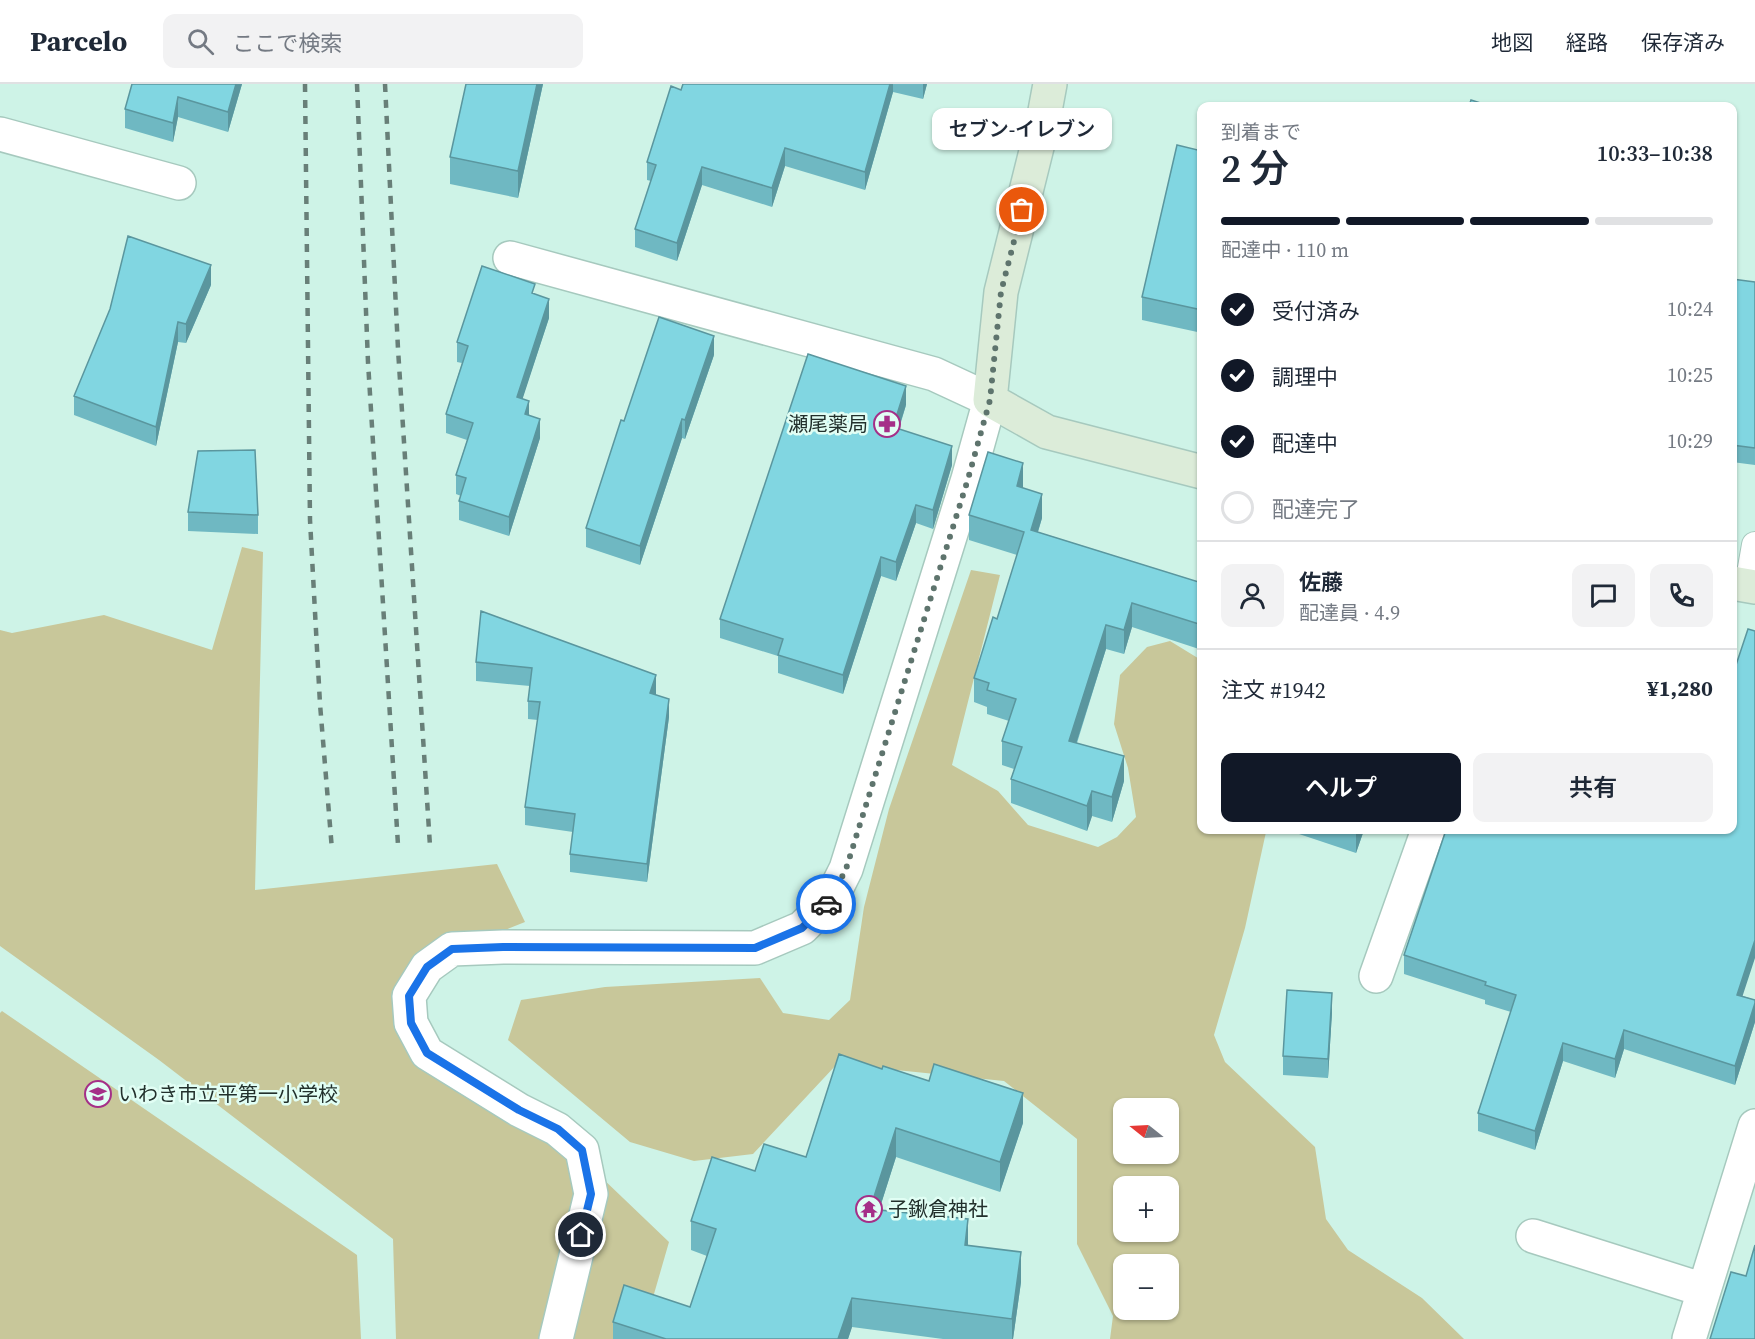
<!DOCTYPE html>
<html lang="ja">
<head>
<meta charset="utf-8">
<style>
	:root { --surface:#fff; --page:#f2f2f3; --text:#1f2937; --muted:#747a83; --line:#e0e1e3; --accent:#111827 }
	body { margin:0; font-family:"Source Serif 4","Noto Sans JP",serif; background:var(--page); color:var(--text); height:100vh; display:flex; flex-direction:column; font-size:22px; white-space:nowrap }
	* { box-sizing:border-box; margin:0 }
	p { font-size:20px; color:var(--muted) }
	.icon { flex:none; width:33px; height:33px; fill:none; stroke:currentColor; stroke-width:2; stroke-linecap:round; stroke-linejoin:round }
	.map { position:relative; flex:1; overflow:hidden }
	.panel { position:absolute; left:1197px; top:18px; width:540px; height:732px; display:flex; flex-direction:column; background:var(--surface); border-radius:12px; box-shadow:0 2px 4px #0004 }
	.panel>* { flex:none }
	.needle { width:39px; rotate:288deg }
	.fabs { position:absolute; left:1113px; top:1014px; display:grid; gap:12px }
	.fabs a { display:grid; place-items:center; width:66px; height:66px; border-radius:12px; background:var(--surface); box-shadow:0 2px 4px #0004; font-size:30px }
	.pin { position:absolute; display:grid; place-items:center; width:51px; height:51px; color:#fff; margin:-26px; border:3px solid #fff; border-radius:50%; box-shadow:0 2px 6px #0007 }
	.courier { position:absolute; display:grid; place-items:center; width:60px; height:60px; margin:-30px; border:4px solid #1a73e8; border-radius:50%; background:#fff; color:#222; box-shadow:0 2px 8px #0007 }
	.bubble { position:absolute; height:42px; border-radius:12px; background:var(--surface); box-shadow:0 2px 4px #0004; font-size:20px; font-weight:600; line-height:42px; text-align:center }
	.summary em { font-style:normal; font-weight:600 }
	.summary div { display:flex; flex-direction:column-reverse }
	.summary { display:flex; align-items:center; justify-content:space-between; height:102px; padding:0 24px }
	h1 { font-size:39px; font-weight:600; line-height:45px }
	.bar { display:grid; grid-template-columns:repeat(4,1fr); gap:9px 6px; align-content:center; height:72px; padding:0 24px }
	.bar i { height:8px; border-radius:4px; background:var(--line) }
	.bar .on { background:var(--accent) }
	.bar p { grid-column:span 4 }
	.line { display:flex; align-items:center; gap:15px; padding:0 24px; border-top:2px solid var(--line) }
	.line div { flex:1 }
	.round { display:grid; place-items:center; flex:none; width:63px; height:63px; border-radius:12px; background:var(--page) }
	ol { padding:0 24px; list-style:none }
	li { display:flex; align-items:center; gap:18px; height:66px }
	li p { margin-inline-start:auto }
	li .icon { padding:6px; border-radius:50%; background:var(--accent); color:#fff; stroke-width:4 }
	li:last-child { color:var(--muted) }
	li i { width:33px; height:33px; border:3px solid var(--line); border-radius:50% }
	.button { display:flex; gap:12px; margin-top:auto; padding:12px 24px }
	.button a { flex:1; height:69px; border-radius:12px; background:var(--accent); color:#fff; font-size:24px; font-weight:600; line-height:69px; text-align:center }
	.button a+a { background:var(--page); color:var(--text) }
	header { display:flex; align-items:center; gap:36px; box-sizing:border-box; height:84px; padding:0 30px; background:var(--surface); border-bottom:2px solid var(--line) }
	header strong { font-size:28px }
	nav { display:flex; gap:33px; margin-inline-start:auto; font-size:21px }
	.search { width:420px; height:54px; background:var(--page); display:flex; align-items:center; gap:15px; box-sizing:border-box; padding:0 21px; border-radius:12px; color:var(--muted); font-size:22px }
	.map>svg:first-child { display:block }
</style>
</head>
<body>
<header>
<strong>Parcelo</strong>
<div class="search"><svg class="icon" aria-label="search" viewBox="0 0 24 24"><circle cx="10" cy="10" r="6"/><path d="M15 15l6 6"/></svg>ここで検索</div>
<nav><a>地図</a><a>経路</a><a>保存済み</a></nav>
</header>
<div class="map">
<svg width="1755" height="1255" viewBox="0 0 1755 1255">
	<rect width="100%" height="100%" fill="#cef3e7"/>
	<path fill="#c8c79a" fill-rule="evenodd" d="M 242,463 L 263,468 L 255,806 L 497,780 L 525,838 L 411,884 L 443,987 L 506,1002 L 669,1158 L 641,1255 L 396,1255 L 393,1155 L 159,976 L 0,862 L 0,546 L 12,549 L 104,531 L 212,566 Z
		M 971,486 L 1000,491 L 952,681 L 998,707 L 1028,741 L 1098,763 L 1117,753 L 1136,733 L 1128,684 L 1114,640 L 1120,591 L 1147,563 L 1170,557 L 1201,576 L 1202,746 L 1262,746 L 1266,748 L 1245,844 L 1214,951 L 1225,978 L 1315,1063 L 1326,1135 L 1348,1166 L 1422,1214 L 1464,1255 L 1110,1255 L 1113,1232 L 1077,1160 L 1077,1055 L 1004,997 L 837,980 L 753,1070 L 694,1077 L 630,1058 L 508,956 L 521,916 L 605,903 L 760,894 L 783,929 L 829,936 L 850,916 L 864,823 L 889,725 ZM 1124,1024 L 1168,1024 L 1168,1070 L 1124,1070 ZM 1124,1102 L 1168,1102 L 1168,1148 L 1124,1148 ZM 1124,1180 L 1168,1180 L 1168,1226 L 1124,1226 Z
		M 2,927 L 357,1171 L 361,1255 L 0,1255 L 0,929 Z"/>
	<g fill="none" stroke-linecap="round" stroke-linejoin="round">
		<defs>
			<path id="lane" d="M 1748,501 L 1755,461"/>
			<path id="street" d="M 0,50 L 179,99
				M 510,174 L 934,290 L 990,316 L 968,395 L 846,785 L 831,815 L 802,844 L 755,864 L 503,863 L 452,865 L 427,883 L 409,912 L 411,939 L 427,969 L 519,1026 L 557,1045 L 582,1066 L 591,1110 L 556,1255
				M 1376,892 L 1428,746
				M 1533,1152 L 1704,1206
				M 1689,1255 L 1755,1042"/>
			<path id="secondary" d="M 1050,0 L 1042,43 L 1001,208 L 990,316 L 1047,348 L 1202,388
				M 1732,499 L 1755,503"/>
		</defs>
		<use href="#lane" stroke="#a6c9be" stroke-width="28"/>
		<use href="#street" stroke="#a6c9be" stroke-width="36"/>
		<use href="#secondary" stroke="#a6c9be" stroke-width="36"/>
		<use href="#lane" stroke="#fff" stroke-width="26"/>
		<use href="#street" stroke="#fff" stroke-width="33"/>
		<use href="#secondary" stroke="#dcecd9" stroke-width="33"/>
		<path stroke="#687f78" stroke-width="4.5" stroke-dasharray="8 8" stroke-linecap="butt" d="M 305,0 L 310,436 L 320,620 L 332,766
			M 357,0 L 368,278 L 398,761
			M 385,0 L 398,265 L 430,762"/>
	</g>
	<path fill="#6fb8c2" d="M 242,0 L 228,48 L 178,33 L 173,58 L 125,44 L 125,25 Z
		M 466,0 L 543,0 L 518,114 L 450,100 L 450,73 Z
		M 683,0 L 927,0 L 923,15 L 893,8 L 865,106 L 785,82 L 772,123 L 702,101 L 677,177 L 635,163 L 635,145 L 651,97 L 647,96 L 647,78 L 681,6 Z
		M 1202,67 L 1202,249 L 1142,236 L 1142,213 Z
		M 1732,195 L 1755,198 L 1755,381 L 1732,378 Z
		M 211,201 L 186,259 L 178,258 L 156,362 L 74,331 L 74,312 Z
		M 535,210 L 549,234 L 522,315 L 540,354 L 509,452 L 459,436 L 459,417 L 461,412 L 456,410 L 456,391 L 467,356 L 446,349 L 446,330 L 462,279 L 457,278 L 457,258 Z
		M 714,271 L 685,355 L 682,354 L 640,481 L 586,463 L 586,444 L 624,337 Z
		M 906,321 L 899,345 L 952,381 L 933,445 L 916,439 L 896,497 L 881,492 L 843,610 L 778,589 L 778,572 L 720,554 L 720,535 Z
		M 1023,404 L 1042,434 L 1038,448 L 1202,499 L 1202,566 L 1132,543 L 1124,570 L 1106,565 L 1077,659 L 1124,697 L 1112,738 L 1092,732 L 1087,747 L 1011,719 L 1011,695 L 1014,685 L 1002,681 L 1002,657 L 1009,637 L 987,630 L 987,623 L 974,618 L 974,594 L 997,535 L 1017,471 L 969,456 L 969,431 Z
		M 188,428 L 258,431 L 258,450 L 188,447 Z
		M 481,527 L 656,610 L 656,611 L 669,633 L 647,798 L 570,788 L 570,770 L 573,748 L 525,741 L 525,723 L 538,636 L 528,635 L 528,617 L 530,602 L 476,597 L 476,578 Z
		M 1296,746 L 1364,746 L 1356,769 L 1296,749 Z
		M 1404,871 L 1743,912 L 1755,916 L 1755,938 L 1735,1001 L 1624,965 L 1615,994 L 1563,977 L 1535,1066 L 1478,1047 L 1478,1029 L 1511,928 L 1485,920 L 1485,916 L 1404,890 Z
		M 1332,928 L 1328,994 L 1283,991 L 1283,972 Z
		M 839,970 L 1023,1039 L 1000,1108 L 896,1073 L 879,1126 L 968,1161 L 1021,1198 L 1013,1255 L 943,1255 L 852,1243 L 848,1255 L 613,1255 L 613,1238 L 690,1223 L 707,1172 L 691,1166 L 691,1137 L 755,1087 L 806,1073 Z"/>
	<path fill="#5a969e" d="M 236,0 L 242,0 L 228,48 L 228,28 Z
		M 537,0 L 543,0 L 518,114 L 518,87 Z
		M 890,0 L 893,0 L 893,8 L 865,106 L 865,88 Z
		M 923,0 L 927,0 L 923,15 Z
		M 178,13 L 178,33 L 173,58 L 173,39 Z
		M 785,64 L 785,82 L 772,123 L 772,104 Z
		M 702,83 L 702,101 L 677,177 L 677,159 Z
		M 211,181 L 211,201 L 186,259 L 186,240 Z
		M 549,215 L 549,234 L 517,332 L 517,313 Z
		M 178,238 L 178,258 L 156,362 L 156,343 Z
		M 714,252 L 714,271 L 685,355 L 685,336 Z
		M 906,302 L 906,321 L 893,362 L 893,343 Z
		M 529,317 L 529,336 L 525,330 Z
		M 540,335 L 540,354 L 509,452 L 509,433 Z
		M 682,335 L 682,354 L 640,481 L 640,462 Z
		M 952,362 L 952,381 L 933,445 L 933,426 Z
		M 1023,379 L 1023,404 L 1017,402 Z
		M 1042,410 L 1042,434 L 1031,470 L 1031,446 Z
		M 916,421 L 916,439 L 896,497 L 896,478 Z
		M 881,473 L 881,492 L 843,610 L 843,591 Z
		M 1132,519 L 1132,543 L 1124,570 L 1124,546 Z
		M 1106,541 L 1106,565 L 1069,682 L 1069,657 Z
		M 656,591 L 656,610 L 650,627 L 650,609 Z
		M 669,615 L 669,633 L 647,798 L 647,780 Z
		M 1124,672 L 1124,697 L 1112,738 L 1112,713 Z
		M 1092,707 L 1092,732 L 1087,747 L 1087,722 Z
		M 1356,746 L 1364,746 L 1356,769 Z
		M 1755,856 L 1755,874 L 1737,929 L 1737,911 Z
		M 1332,909 L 1332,928 L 1328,994 L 1328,975 Z
		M 1755,919 L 1755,938 L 1735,1001 L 1735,982 Z
		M 1624,946 L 1624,965 L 1615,994 L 1615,975 Z
		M 1563,959 L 1563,977 L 1535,1066 L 1535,1047 Z
		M 1023,1009 L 1023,1039 L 1000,1108 L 1000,1078 Z
		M 896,1044 L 896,1073 L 870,1155 L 870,1125 Z
		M 968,1135 L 968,1164 L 965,1161 Z
		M 1021,1168 L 1021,1198 L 1013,1255 L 1012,1255 L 1012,1235 Z
		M 852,1214 L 852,1243 L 848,1255 L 838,1255 Z"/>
	<path fill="#81d6e1" stroke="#5a969e" stroke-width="1.5" d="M 132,0 L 236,0 L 228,28 L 178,13 L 173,39 L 125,25 Z
		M 466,0 L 537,0 L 518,87 L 450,73 Z
		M 683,0 L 890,0 L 865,88 L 785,64 L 772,104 L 702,83 L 677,159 L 635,145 L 656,81 L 647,78 L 671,2 L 681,6 Z
		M 1471,16 L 1490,22 L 1469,22 Z
		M 1177,61 L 1202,67 L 1202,226 L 1142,213 Z
		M 128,152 L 211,181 L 186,240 L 178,238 L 156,343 L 74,312 L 110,225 Z
		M 482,182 L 535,200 L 532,209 L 549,215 L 517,313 L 529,317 L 525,330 L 540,335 L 509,433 L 459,417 L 466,394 L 456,391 L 473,339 L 446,330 L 468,262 L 457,258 Z
		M 1732,195 L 1755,198 L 1755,364 L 1732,361 Z
		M 659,233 L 714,252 L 685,336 L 682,335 L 640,462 L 586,444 L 621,336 L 624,337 Z
		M 808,270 L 906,302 L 893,343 L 952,362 L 933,426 L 916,421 L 896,478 L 881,473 L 843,591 L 778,571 L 783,555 L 720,535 Z
		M 255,366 L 258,431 L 188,428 L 198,367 Z
		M 988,368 L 1023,379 L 1017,402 L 1042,410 L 1031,446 L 1202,499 L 1202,541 L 1132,519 L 1124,546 L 1106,541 L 1069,657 L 1124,672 L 1112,713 L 1092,707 L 1087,722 L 1011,695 L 1022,663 L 1002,657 L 1016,615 L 987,606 L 989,599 L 974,594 L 993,533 L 997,535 L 1024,448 L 969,431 Z
		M 481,527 L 656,591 L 650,609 L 669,615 L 647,780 L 570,770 L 575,730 L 525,723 L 540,618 L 528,617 L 532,584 L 476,578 Z
		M 1748,545 L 1755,547 L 1755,856 L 1737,911 L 1755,916 L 1755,919 L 1735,982 L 1624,946 L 1615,975 L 1563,959 L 1535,1047 L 1478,1029 L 1516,911 L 1485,901 L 1486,898 L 1404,871 L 1446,746 L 1732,746 L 1732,593 Z
		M 1287,906 L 1332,909 L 1328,975 L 1283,972 Z
		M 839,970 L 882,985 L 883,982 L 929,997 L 934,980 L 1023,1009 L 1000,1078 L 896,1044 L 870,1125 L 968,1135 L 965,1161 L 1021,1168 L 1012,1235 L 852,1214 L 838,1255 L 666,1255 L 613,1238 L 624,1201 L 690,1223 L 716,1145 L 691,1137 L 712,1073 L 755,1087 L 764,1060 L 806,1073 Z
		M 1755,1161 L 1755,1255 L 1710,1255 L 1731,1188 L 1746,1192 Z"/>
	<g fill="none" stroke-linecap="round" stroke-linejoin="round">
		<path stroke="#5e746d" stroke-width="6" stroke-dasharray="0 10.8" d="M 826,820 L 831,815 L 846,785 L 968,395 L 990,316 L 1001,208 L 1022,126"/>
		<path stroke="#1a73e8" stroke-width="8" d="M 581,1151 L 591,1110 L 582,1066 L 558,1045 L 519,1026 L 427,969 L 411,939 L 409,912 L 427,883 L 452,865 L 503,863 L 755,864 L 802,844 L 826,820"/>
	</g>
	<defs>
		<symbol id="pharmacy-ring" viewBox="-11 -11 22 22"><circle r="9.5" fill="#e1fef4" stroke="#a52f88" stroke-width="1.5"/><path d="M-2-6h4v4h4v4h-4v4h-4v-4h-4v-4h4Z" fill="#a52f88"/></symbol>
		<symbol id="school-ring" viewBox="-11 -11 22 22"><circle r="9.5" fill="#e1fef4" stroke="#a52f88" stroke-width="1.5"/><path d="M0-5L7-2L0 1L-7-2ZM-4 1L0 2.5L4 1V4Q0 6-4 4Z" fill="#a52f88"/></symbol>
		<symbol id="temple-ring" viewBox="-11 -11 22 22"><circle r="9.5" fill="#e1fef4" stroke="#a52f88" stroke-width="1.5"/><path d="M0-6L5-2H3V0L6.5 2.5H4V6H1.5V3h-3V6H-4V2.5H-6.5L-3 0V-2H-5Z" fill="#a52f88"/></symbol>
	</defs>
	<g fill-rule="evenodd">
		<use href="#pharmacy-ring" x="872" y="325" width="30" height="30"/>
		<use href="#school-ring" x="83" y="995" width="30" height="30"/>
		<use href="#temple-ring" x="854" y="1110" width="30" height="30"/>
	</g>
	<g text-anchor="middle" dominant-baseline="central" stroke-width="5" stroke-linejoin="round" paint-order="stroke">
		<g font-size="20" fill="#22302c" stroke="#e1fef4" text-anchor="start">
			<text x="868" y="340" text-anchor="end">瀬尾薬局</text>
			<text x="118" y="1010">いわき市立平第一小学校</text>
			<text x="888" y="1125">子鍬倉神社</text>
		</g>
	</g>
</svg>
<div class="fabs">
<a><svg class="needle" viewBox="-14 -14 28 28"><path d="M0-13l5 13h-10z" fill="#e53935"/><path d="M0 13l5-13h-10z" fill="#747a83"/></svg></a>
<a>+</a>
<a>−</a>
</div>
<div class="pin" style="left:1022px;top:126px;background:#ea580c"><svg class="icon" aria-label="bag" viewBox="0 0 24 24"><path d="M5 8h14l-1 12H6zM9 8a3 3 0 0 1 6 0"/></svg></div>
<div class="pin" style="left:581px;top:1151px;background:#1f2937"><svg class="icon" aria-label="home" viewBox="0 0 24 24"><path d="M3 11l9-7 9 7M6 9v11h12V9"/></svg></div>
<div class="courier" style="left:826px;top:820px"><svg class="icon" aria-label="car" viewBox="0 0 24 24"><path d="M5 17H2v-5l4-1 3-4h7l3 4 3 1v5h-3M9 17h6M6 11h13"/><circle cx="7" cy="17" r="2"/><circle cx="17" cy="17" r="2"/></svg></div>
<div class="bubble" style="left:932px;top:24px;width:180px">セブン-イレブン</div>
<section class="panel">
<div class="summary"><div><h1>2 分</h1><p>到着まで</p></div><em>10:33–10:38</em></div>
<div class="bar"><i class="on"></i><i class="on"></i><i class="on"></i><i></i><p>配達中 · 110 m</p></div>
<ol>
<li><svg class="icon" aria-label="check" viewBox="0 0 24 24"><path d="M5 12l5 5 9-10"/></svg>受付済み<p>10:24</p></li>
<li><svg class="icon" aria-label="check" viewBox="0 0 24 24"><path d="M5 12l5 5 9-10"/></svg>調理中<p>10:25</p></li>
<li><svg class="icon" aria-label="check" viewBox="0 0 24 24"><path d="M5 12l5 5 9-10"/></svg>配達中<p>10:29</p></li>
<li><i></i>配達完了</li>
</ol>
<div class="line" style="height:108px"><a class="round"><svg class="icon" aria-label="person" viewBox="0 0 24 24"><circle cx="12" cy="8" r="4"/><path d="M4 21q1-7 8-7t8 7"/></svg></a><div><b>佐藤</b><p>配達員 · 4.9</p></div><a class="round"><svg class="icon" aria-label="chat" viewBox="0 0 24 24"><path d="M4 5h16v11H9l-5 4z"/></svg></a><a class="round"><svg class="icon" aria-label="phone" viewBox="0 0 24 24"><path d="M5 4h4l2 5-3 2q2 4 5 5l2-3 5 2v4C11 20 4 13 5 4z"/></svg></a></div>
<div class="line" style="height:78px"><div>注文 #1942</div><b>¥1,280</b></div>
<div class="button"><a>ヘルプ</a><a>共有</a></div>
</section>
</div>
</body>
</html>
